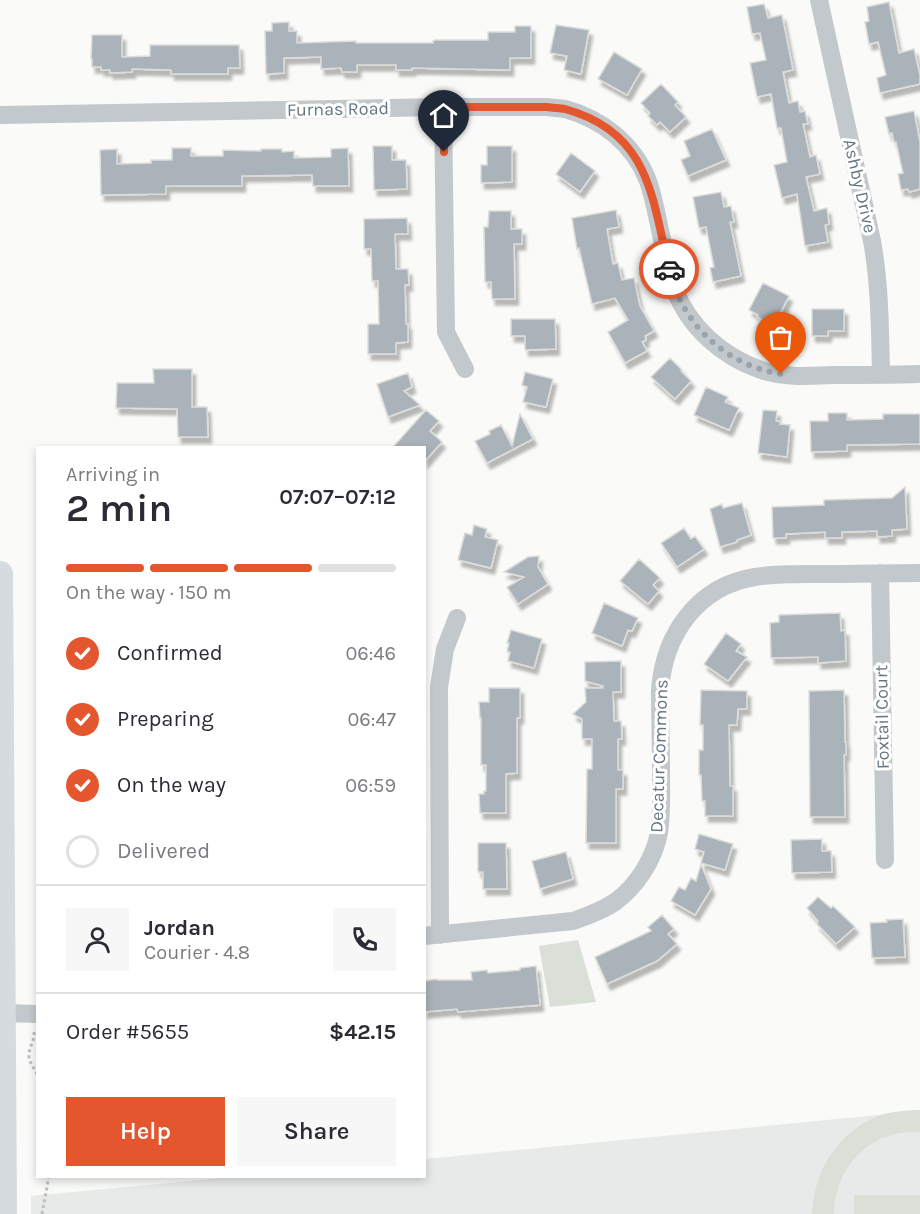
<!DOCTYPE html>
<html lang="en">
<head>
<meta charset="utf-8">
<style>
	:root { --surface:#fff; --page:#f7f7f7; --text:#2b2b33; --muted:#7c7c81; --line:#e1e1e2; --accent:#e4572e }
	body { margin:0; font-family:Karla,sans-serif; background:var(--page); color:var(--text); height:100vh; display:flex; flex-direction:column; font-size:22px; white-space:nowrap }
	* { box-sizing:border-box; margin:0 }
	p { font-size:20px; color:var(--muted) }
	.icon { flex:none; width:33px; height:33px; fill:none; stroke:currentColor; stroke-width:2; stroke-linecap:round; stroke-linejoin:round }
	.map { position:relative; flex:1; overflow:hidden }
	.panel { position:absolute; left:36px; top:446px; width:390px; height:732px; display:flex; flex-direction:column; background:var(--surface); border-radius:0px; box-shadow:0 3px 9px #0003 }
	.panel>* { flex:none }
	.pin { position:absolute; display:grid; place-items:center; width:51px; height:51px; color:#fff; margin:-62px -26px; border-radius:50% 50% 50% 0; rotate:-45deg; box-shadow:0 0 6px #0007 }
	.pin .icon { rotate:45deg }
	.courier { position:absolute; display:grid; place-items:center; width:60px; height:60px; margin:-30px; border:4px solid #e4572e; border-radius:50%; background:#fff; color:#222; box-shadow:0 2px 8px #0007 }
	.headline em { font-style:normal; font-weight:600 }
	.headline div { display:flex; flex-direction:column-reverse }
	.headline { display:flex; align-items:center; justify-content:space-between; height:102px; padding:0 30px }
	h1 { font-size:39px; font-weight:600; line-height:45px }
	.bar { display:grid; grid-template-columns:repeat(4,1fr); gap:9px 6px; align-content:center; height:72px; padding:0 30px }
	.bar i { height:8px; border-radius:4px; background:var(--line) }
	.bar .current { background:var(--accent) }
	.bar p { grid-column:span 4 }
	.line { display:flex; align-items:center; gap:15px; padding:0 30px; border-top:2px solid var(--line) }
	.line div { flex:1 }
	.round { display:grid; place-items:center; flex:none; width:63px; height:63px; border-radius:0px; background:var(--page) }
	ol { padding:0 30px; list-style:none }
	li { display:flex; align-items:center; gap:18px; height:66px }
	li p { margin-inline-start:auto }
	li .icon { padding:6px; border-radius:50%; background:var(--accent); color:#fff; stroke-width:4 }
	li:last-child { color:var(--muted) }
	li i { width:33px; height:33px; border:3px solid var(--line); border-radius:50% }
	.cta { display:flex; gap:12px; margin-top:auto; padding:12px 30px }
	.cta a { flex:1; height:69px; border-radius:0px; background:var(--accent); color:#fff; font-size:24px; font-weight:600; line-height:69px; text-align:center }
	.cta a+a { background:var(--page); color:var(--text) }
	.map>svg:first-child { display:block }
</style>
</head>
<body>
<div class="map">
<svg width="920" height="1214" viewBox="0 0 920 1214">
	<defs>
		<filter id="shadow"><feDropShadow dx="3.5" dy="6" stdDeviation="1.5" flood-color="#0004"/></filter>
	</defs>
	<rect width="100%" height="100%" fill="#fafaf8"/>
	<path fill="#e8e9e9" d="M 920,1111 L 920,1214 L 31,1214 L 31,1196 L 242,1176 L 424,1176 L 425,1159 Z"/>
	<path fill="#dadfd7" d="M 578,940 L 596,1002 L 550,1007 L 539,946 Z
		M 914,1110 L 920,1110 L 920,1132 C 871,1129 835,1166 834,1214 L 812,1214 C 814,1171 837,1133 878,1116 C 889,1112 902,1111 914,1110 Z
		M 920,1195 L 920,1214 L 854,1214 L 854,1195 Z"/>
	<path fill="#aab3b9" stroke="#dcdcda" stroke-width="1.5" filter="url(#shadow)" d="M 889,2 L 899,53 L 914,49 L 920,75 L 920,84 L 880,93 L 877,78 L 886,75 L 878,42 L 869,44 L 865,22 L 869,21 L 867,7 Z
		M 764,4 L 768,18 L 782,15 L 793,70 L 783,72 L 789,103 L 798,101 L 800,112 L 805,111 L 808,124 L 803,124 L 810,157 L 816,155 L 820,174 L 806,177 L 814,211 L 827,208 L 829,224 L 825,225 L 828,242 L 805,246 L 797,194 L 782,198 L 774,165 L 787,162 L 781,128 L 777,128 L 771,94 L 757,97 L 750,63 L 766,60 L 760,33 L 752,34 L 747,7 Z
		M 289,22 L 289,31 L 297,31 L 297,43 L 356,41 L 356,43 L 433,43 L 433,41 L 435,40 L 488,40 L 488,32 L 515,32 L 515,26 L 531,26 L 531,58 L 510,58 L 510,70 L 412,68 L 412,70 L 396,70 L 396,65 L 357,65 L 357,72 L 342,72 L 341,68 L 321,69 L 321,57 L 284,58 L 284,73 L 266,74 L 265,31 L 272,31 L 272,23 Z
		M 556,25 L 589,30 L 581,74 L 564,70 L 567,56 L 550,53 Z
		M 92,35 L 122,35 L 122,57 L 150,56 L 150,45 L 239,45 L 240,68 L 228,68 L 228,74 L 171,74 L 171,70 L 132,69 L 132,72 L 110,73 L 110,70 L 101,70 L 101,67 L 92,67 L 92,59 L 91,59 Z
		M 614,52 L 642,69 L 627,95 L 598,79 Z
		M 661,84 L 678,102 L 675,105 L 686,117 L 670,132 L 660,122 L 657,125 L 648,116 L 650,113 L 641,103 Z
		M 914,111 L 920,142 L 920,189 L 909,192 L 908,189 L 901,190 L 898,174 L 903,173 L 896,142 L 894,142 L 892,133 L 889,134 L 885,117 Z
		M 712,129 L 726,160 L 688,176 L 681,160 L 690,156 L 684,141 Z
		M 373,146 L 392,146 L 392,160 L 406,160 L 407,189 L 374,190 Z
		M 487,146 L 512,146 L 512,182 L 481,183 L 481,165 L 487,165 Z
		M 172,148 L 191,148 L 191,156 L 223,156 L 223,150 L 261,151 L 261,149 L 282,149 L 282,152 L 294,151 L 294,158 L 331,157 L 331,149 L 348,148 L 349,186 L 313,186 L 312,175 L 242,176 L 242,186 L 166,186 L 166,194 L 101,195 L 100,150 L 117,149 L 117,164 L 151,163 L 151,160 L 172,160 Z
		M 571,153 L 595,171 L 580,192 L 556,174 Z
		M 721,192 L 724,207 L 731,206 L 734,222 L 730,222 L 741,276 L 713,282 L 710,268 L 714,267 L 706,227 L 699,228 L 693,197 Z
		M 616,210 L 619,227 L 607,229 L 613,264 L 618,263 L 622,280 L 634,278 L 640,306 L 654,331 L 645,336 L 646,340 L 642,342 L 647,351 L 625,363 L 608,332 L 628,320 L 615,298 L 592,304 L 579,248 L 577,249 L 572,218 Z
		M 489,211 L 511,211 L 511,229 L 522,229 L 522,244 L 514,244 L 515,299 L 492,299 L 491,282 L 485,282 L 484,227 L 488,227 Z
		M 407,218 L 408,234 L 395,234 L 396,269 L 408,269 L 409,285 L 405,285 L 406,324 L 408,324 L 408,342 L 396,343 L 396,354 L 368,354 L 368,324 L 379,324 L 378,281 L 372,281 L 371,249 L 364,249 L 364,219 Z
		M 763,283 L 789,296 L 770,333 L 757,327 L 761,319 L 757,317 L 758,315 L 749,310 Z
		M 812,309 L 844,309 L 844,331 L 828,331 L 828,336 L 812,336 Z
		M 511,319 L 555,319 L 556,349 L 525,350 L 525,336 L 511,336 Z
		M 670,358 L 682,370 L 681,371 L 691,381 L 675,399 L 651,377 Z
		M 153,369 L 192,369 L 192,407 L 207,407 L 208,437 L 178,437 L 177,409 L 116,408 L 117,383 L 154,383 Z
		M 525,372 L 553,379 L 546,407 L 523,402 L 527,387 L 522,385 Z
		M 408,373 L 412,387 L 404,391 L 420,405 L 388,417 L 377,384 Z
		M 706,387 L 728,397 L 725,402 L 739,408 L 729,430 L 694,415 Z
		M 426,410 L 439,421 L 430,431 L 442,442 L 424,462 L 424,447 L 393,447 Z
		M 763,410 L 777,411 L 776,421 L 781,422 L 780,424 L 790,425 L 787,457 L 758,453 Z
		M 828,413 L 847,413 L 847,420 L 883,419 L 883,414 L 920,414 L 920,444 L 847,445 L 847,451 L 811,452 L 810,421 L 828,421 Z
		M 520,414 L 533,439 L 487,463 L 475,441 L 490,434 L 489,431 L 501,425 L 512,446 Z
		M 905,487 L 907,529 L 892,530 L 892,536 L 877,537 L 877,531 L 842,532 L 842,538 L 825,538 L 825,532 L 786,534 L 786,538 L 773,538 L 772,507 L 824,505 L 824,500 L 892,498 Z
		M 742,503 L 751,535 L 737,540 L 737,542 L 720,547 L 710,509 L 722,504 L 723,508 Z
		M 474,525 L 487,529 L 485,537 L 498,540 L 491,568 L 458,560 L 465,533 L 472,535 Z
		M 684,528 L 691,539 L 695,536 L 704,549 L 677,567 L 661,543 Z
		M 539,556 L 538,567 L 548,584 L 518,604 L 507,587 L 524,577 L 504,572 L 528,557 Z
		M 639,559 L 660,578 L 653,585 L 659,591 L 648,604 L 620,581 Z
		M 604,603 L 638,618 L 632,631 L 628,630 L 622,646 L 592,633 Z
		M 840,613 L 841,631 L 845,630 L 846,661 L 818,663 L 818,657 L 771,658 L 770,623 L 779,622 L 779,615 Z
		M 511,630 L 542,639 L 534,668 L 508,661 L 510,652 L 507,652 L 509,643 L 507,643 Z
		M 726,633 L 741,644 L 736,651 L 747,657 L 728,681 L 704,664 Z
		M 621,661 L 621,692 L 613,692 L 614,721 L 621,721 L 622,739 L 618,739 L 618,770 L 623,770 L 623,789 L 616,789 L 616,843 L 586,843 L 587,769 L 592,769 L 592,739 L 582,739 L 582,719 L 573,714 L 586,702 L 585,688 L 603,688 L 603,686 L 585,681 L 585,662 Z
		M 489,688 L 520,688 L 520,718 L 517,718 L 517,773 L 506,774 L 506,813 L 480,813 L 479,794 L 484,794 L 484,791 L 486,791 L 486,765 L 481,765 L 481,718 L 480,718 L 479,702 L 489,702 Z
		M 701,690 L 747,691 L 747,709 L 738,709 L 737,725 L 729,725 L 730,786 L 733,786 L 733,816 L 705,816 L 705,801 L 702,801 L 701,775 L 699,775 L 699,750 L 703,750 L 703,725 L 700,725 Z
		M 844,690 L 845,742 L 846,742 L 846,755 L 844,755 L 845,817 L 810,817 L 809,691 Z
		M 699,834 L 733,844 L 725,870 L 701,863 L 704,852 L 695,849 Z
		M 822,839 L 822,851 L 831,851 L 832,872 L 792,873 L 791,840 Z
		M 478,843 L 506,843 L 507,889 L 483,889 L 483,872 L 478,872 Z
		M 566,852 L 573,879 L 540,889 L 532,861 Z
		M 701,864 L 711,889 L 695,915 L 671,901 L 679,887 L 685,890 L 691,878 L 696,881 Z
		M 818,897 L 831,908 L 833,906 L 855,927 L 836,944 L 817,924 L 818,921 L 807,908 Z
		M 662,915 L 674,929 L 668,934 L 677,944 L 657,961 L 607,984 L 595,957 L 651,931 L 648,927 Z
		M 903,919 L 905,957 L 872,958 L 870,923 L 887,922 L 886,920 Z
		M 536,966 L 540,1005 L 458,1012 L 457,1009 L 424,1012 L 424,981 L 437,979 L 437,980 L 472,980 L 471,972 L 487,970 L 488,973 L 520,970 L 520,968 Z"/>
	<g fill="none" stroke-linecap="round" stroke-linejoin="round">
		<path stroke="#bbbfc2" stroke-width="3" stroke-dasharray="3 3" stroke-linecap="butt" d="M 34,1032 C 35,1041 28,1048 29,1057 C 30,1064 35,1069 38,1076
			M 42,1214 L 49,1176"/>
		<path stroke="#c3c8cc" stroke-width="18" d="M 819,0 L 872,241 C 880,285 880,330 881,375
			M 443,107 L 446,332 L 465,369
			M 0,115 L 443,107 L 547,107 C 553,108 559,108 565,109 C 602,119 634,144 648,181 C 655,201 658,223 663,243 C 666,258 668,274 674,288 C 689,327 721,356 761,370 C 784,378 809,376 833,375 C 862,375 891,375 920,374
			M 880,573 L 885,860
			M 440,935 L 439,687 L 445,649 L 457,618
			M 424,936 L 573,921 C 587,916 602,911 615,902 C 637,886 654,859 659,833 C 662,813 661,793 661,773 C 661,745 660,717 660,690 C 664,634 698,586 755,577 C 778,573 801,574 824,574 C 856,574 888,573 920,573
			M 2,1013 L 38,1014"/>
		<path stroke="#d6dbdf" stroke-width="26" d="M 0,574 L 4,1214"/>
	</g>
	<g fill="none" stroke-linecap="round" stroke-linejoin="round">
		<path stroke="#99a4ac" stroke-width="6" stroke-dasharray="0 10.8" d="M 669,269 C 682,324 725,365 781,374"/>
		<path stroke="#e4572e" stroke-width="8" d="M 444,152 L 443,107 L 547,107 C 553,108 559,108 565,109 C 649,132 652,196 669,269"/>
	</g>
	<g text-anchor="middle" dominant-baseline="central" stroke-width="6" stroke-linejoin="round" paint-order="stroke">
		<g font-size="18" fill="#657683" stroke="#fff">
			<text transform="translate(338 109) rotate(-1)">Furnas Road</text>
			<text transform="translate(860 186) rotate(77)">Ashby Drive</text>
			<text transform="translate(882 717) rotate(-91)">Foxtail Court</text>
			<text transform="translate(659 756) rotate(-88)">Decatur Commons</text>
		</g>
	</g>
</svg>
<div class="pin" style="left:781px;top:374px;background:#ea580c"><svg class="icon" aria-label="bag" viewBox="0 0 24 24"><path d="M5 8h14l-1 12H6zM9 8a3 3 0 0 1 6 0"/></svg></div>
<div class="pin" style="left:444px;top:152px;background:#1f2937"><svg class="icon" aria-label="home" viewBox="0 0 24 24"><path d="M3 11l9-7 9 7M6 9v11h12V9"/></svg></div>
<div class="courier" style="left:669px;top:269px"><svg class="icon" aria-label="car" viewBox="0 0 24 24"><path d="M5 17H2v-5l4-1 3-4h7l3 4 3 1v5h-3M9 17h6M6 11h13"/><circle cx="7" cy="17" r="2"/><circle cx="17" cy="17" r="2"/></svg></div>
<section class="panel">
<div class="headline"><div><h1>2 min</h1><p>Arriving in</p></div><em>07:07–07:12</em></div>
<div class="bar"><i class="current"></i><i class="current"></i><i class="current"></i><i></i><p>On the way · 150 m</p></div>
<ol>
<li><svg class="icon" aria-label="check" viewBox="0 0 24 24"><path d="M5 12l5 5 9-10"/></svg>Confirmed<p>06:46</p></li>
<li><svg class="icon" aria-label="check" viewBox="0 0 24 24"><path d="M5 12l5 5 9-10"/></svg>Preparing<p>06:47</p></li>
<li><svg class="icon" aria-label="check" viewBox="0 0 24 24"><path d="M5 12l5 5 9-10"/></svg>On the way<p>06:59</p></li>
<li><i></i>Delivered</li>
</ol>
<div class="line" style="height:108px"><a class="round"><svg class="icon" aria-label="person" viewBox="0 0 24 24"><circle cx="12" cy="8" r="4"/><path d="M4 21q1-7 8-7t8 7"/></svg></a><div><b>Jordan</b><p>Courier · 4.8</p></div><a class="round"><svg class="icon" aria-label="phone" viewBox="0 0 24 24"><path d="M5 4h4l2 5-3 2q2 4 5 5l2-3 5 2v4C11 20 4 13 5 4z"/></svg></a></div>
<div class="line" style="height:78px"><div>Order #5655</div><b>$42.15</b></div>
<div class="cta"><a>Help</a><a>Share</a></div>
</section>
</div>
</body>
</html>
